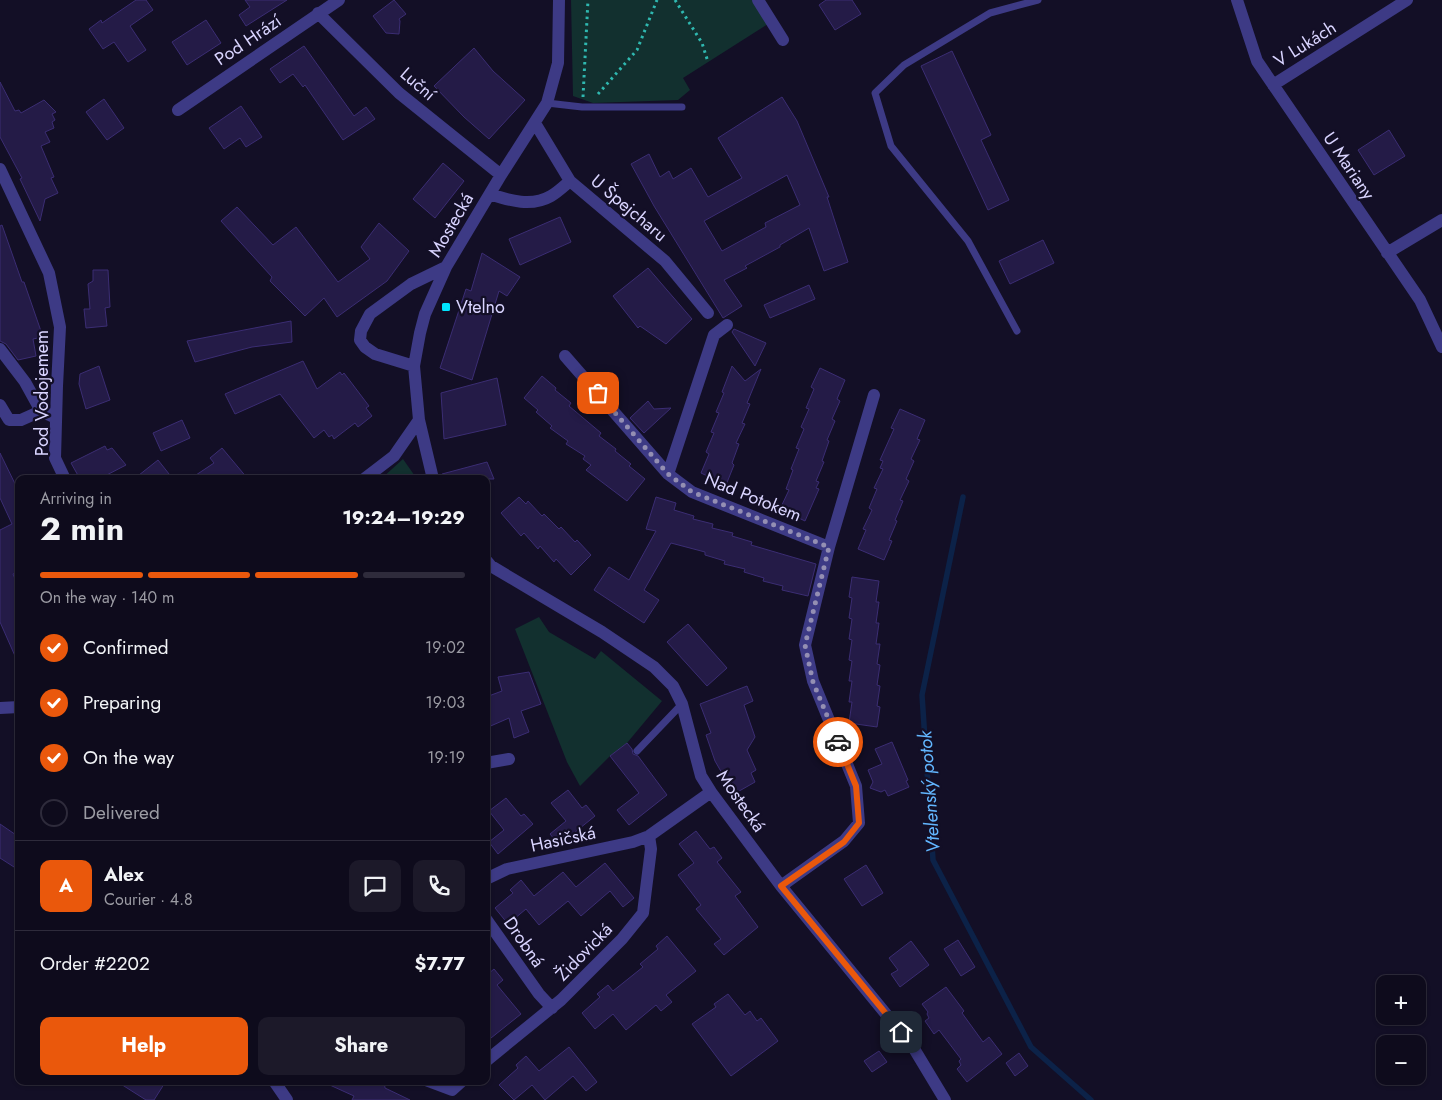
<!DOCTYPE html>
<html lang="en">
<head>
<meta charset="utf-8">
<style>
	:root { --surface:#0e0b1c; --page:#1c1929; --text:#f1f3f6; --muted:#9b9ba3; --line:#2e2b3b; --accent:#ea580c }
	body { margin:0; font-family:Jost,sans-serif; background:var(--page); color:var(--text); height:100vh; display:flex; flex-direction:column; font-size:19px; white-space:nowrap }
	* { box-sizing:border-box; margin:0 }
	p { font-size:16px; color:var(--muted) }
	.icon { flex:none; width:28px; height:28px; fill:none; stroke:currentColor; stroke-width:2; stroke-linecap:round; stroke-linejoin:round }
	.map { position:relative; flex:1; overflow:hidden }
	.side { position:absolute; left:15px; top:475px; width:475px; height:610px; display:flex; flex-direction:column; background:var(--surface); border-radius:10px; box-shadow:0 1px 4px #0004,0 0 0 1px var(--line) }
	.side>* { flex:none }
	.fabs { position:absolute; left:1376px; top:975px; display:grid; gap:10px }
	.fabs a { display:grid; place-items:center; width:50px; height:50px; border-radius:10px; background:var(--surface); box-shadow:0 1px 4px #0004,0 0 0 1px var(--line); font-size:25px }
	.pin { position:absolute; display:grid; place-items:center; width:42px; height:42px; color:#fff; margin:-21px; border-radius:10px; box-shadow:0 2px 8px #0006 }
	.courier { position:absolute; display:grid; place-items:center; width:50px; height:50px; margin:-25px; border:4px solid #ea580c; border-radius:50%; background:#fff; color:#222; box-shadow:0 1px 6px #0007 }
	.overview em { font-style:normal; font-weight:700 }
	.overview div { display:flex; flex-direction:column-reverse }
	.overview { display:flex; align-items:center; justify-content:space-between; height:85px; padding:0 25px }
	h1 { font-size:32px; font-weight:700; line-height:38px }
	.bar { display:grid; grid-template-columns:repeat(4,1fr); gap:8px 5px; align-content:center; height:60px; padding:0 25px }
	.bar i { height:6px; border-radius:4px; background:var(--line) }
	.bar .selected { background:var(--accent) }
	.bar p { grid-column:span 4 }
	.line { display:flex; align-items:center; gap:12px; padding:0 25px; border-top:1px solid var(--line) }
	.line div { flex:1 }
	.round { display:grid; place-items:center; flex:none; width:52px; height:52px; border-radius:10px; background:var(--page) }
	ol { padding:0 25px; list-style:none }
	li { display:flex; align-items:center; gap:15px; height:55px }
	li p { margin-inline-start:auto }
	li .icon { padding:5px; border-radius:50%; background:var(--accent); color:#fff; stroke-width:4 }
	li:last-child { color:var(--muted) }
	li i { width:28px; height:28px; border:2px solid var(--line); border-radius:50% }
	.primary-button { display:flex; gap:10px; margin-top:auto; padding:10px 25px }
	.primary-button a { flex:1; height:58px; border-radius:10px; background:var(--accent); color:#fff; font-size:20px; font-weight:700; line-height:58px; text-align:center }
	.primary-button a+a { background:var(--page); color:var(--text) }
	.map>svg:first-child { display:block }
</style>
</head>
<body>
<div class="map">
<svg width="1442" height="1100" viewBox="0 0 1442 1100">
	<rect width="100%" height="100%" fill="#130f26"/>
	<path fill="#12302f" d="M 571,0 L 753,0 L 768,24 L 683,78 L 690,90 L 678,100 L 593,103 L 573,96 Z
		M 403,459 L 417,479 L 381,479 Z
		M 539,617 L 549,632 L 595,659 L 601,651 L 662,701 L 627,743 L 610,756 L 580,786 L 567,762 L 515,629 Z"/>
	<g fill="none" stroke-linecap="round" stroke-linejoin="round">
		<path stroke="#0c2248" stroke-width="5.5" d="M 963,497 L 922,695 L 933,860 L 1031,1047 L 1091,1100"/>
	</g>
	<path fill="#241b47" stroke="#3b2d73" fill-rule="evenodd" d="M 136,0 L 146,0 L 153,10 L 130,26 L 146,50 L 128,62 L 114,42 L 103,49 L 89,29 L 101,20 L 102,23 Z
		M 245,0 L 287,0 L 246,26 L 239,15 L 250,7 Z
		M 394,0 L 406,14 L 399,19 L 400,21 L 399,34 L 386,33 L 373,16 Z
		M 826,0 L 852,0 L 861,14 L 835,30 L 819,5 Z
		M 206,20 L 221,43 L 187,65 L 172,42 Z
		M 304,46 L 354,116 L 366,107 L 375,119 L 343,140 L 305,85 L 303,87 L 293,74 L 280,83 L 270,69 Z
		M 474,48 L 493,71 L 525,100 L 489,139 L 464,117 L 434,86 Z
		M 952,51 L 991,135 L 981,140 L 1009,200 L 988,210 L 921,66 Z
		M 0,82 L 15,111 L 19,110 L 21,113 L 44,100 L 56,112 L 52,114 L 55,120 L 52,122 L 54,128 L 45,132 L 50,142 L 41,146 L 54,177 L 51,178 L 58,193 L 45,199 L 40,221 L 20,179 L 22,178 L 0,137 Z
		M 782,97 L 797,121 L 829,197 L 827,197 L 848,262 L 824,271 L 809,228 L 780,245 L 780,247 L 745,266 L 747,268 L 724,280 L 742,306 L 723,318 L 654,206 L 631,164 L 649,154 L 660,177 L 669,171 L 673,179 L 691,168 L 708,197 L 742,178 L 718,138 ZM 787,175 L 800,205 L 765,223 L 766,227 L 722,251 L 704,221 Z
		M 104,99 L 124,128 L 107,140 L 86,112 Z
		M 241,106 L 262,137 L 246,147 L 240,138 L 224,149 L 209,128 Z
		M 1389,130 L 1405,156 L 1374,175 L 1358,150 Z
		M 443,163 L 464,181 L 435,218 L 413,199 Z
		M 237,207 L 273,245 L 296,227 L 338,282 L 370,259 L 361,247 L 379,223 L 409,251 L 387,281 L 337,317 L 324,298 L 305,316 L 270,281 L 272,277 L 221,221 Z
		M 560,217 L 571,242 L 520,265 L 509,239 Z
		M 2,225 L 22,282 L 24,282 L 43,337 L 33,339 L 36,356 L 18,360 L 6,344 L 0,341 L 0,226 Z
		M 1043,240 L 1054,263 L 1010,284 L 999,261 Z
		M 482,253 L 520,277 L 507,296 L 499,291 L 472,380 L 440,368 L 466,289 L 471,291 Z
		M 648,268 L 692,319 L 666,344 L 640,326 L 638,328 L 613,296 Z
		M 93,270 L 108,270 L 110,307 L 105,308 L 107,326 L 86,328 L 84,309 L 90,309 L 88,284 L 93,281 Z
		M 809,285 L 815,299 L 770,318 L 764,305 Z
		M 291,321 L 292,342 L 252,347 L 195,362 L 187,341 Z
		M 734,329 L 766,343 L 755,366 L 732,332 Z
		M 303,361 L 317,389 L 340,372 L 342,375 L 344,373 L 369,406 L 366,408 L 372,416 L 358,427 L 355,423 L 334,439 L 332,435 L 329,437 L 324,430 L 314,438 L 280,394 L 235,414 L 225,394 Z
		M 99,366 L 110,400 L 86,409 L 79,384 L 80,374 Z
		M 732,366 L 745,381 L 761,369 L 747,403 L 750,404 L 742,423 L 745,424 L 736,443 L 739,444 L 732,463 L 734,465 L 726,485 L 701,473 L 709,454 L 706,452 L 714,433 L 711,432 L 719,413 L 716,412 L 724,393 L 722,392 Z
		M 820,368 L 845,380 L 837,399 L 840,401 L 832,419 L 835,421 L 827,440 L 829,441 L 822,461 L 824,462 L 816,481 L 819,482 L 816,488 L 819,489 L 805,521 L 780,509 L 789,490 L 786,489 L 793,470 L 791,469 L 799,449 L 796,448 L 804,429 L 801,427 L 809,409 L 806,408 L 814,389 L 811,387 Z
		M 542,376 L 556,388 L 555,390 L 571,403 L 569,406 L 601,433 L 599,436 L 616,449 L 615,451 L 631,464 L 629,466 L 645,479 L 627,501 L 586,470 L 591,465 L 583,459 L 585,456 L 566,444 L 568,441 L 550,428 L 552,426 L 536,412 L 538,410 L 524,398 Z
		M 497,378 L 506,425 L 444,439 L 441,393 Z
		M 648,401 L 654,409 L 671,408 L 644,433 L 630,418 Z
		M 900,409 L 925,420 L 917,439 L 920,440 L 911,459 L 914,461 L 906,479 L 909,481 L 900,500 L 903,501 L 895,520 L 897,521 L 889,540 L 892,541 L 884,560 L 858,549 L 866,530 L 863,529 L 872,510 L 869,508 L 877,489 L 874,488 L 883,469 L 880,468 L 883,461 L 880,460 L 894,429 L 891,428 Z
		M 182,420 L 190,438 L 161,451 L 153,433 Z
		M 105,446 L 107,450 L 112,448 L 126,465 L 99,479 L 80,479 L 71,463 Z
		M 222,448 L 248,479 L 190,479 L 214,463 L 210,458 Z
		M 0,453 L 19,492 L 19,571 L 13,574 L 19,589 L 19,665 L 0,622 L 0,530 L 12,524 L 0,498 Z
		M 158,460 L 173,479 L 134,479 Z
		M 487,462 L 494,479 L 442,479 L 442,474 Z
		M 519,497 L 526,504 L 528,501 L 542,516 L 544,514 L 559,529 L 561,527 L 575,542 L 577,540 L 591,555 L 571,575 L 556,559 L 554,562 L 540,546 L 538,549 L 524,533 L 521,536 L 501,513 Z
		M 656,497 L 676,503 L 674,510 L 694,516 L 693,519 L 713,524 L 712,528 L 733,533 L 732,536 L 752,542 L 751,545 L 816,564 L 808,596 L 782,590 L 783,586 L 763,581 L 764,578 L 744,572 L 745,569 L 724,564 L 725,561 L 705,555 L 705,552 L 671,543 L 644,590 L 659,600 L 644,623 L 594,590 L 609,567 L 629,580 L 656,531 L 646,529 Z
		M 852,577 L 879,581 L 876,602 L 879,602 L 876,623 L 879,623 L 876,644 L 880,644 L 877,664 L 880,665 L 877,685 L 880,686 L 877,706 L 880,707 L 877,727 L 849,723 L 852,702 L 849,702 L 852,681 L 849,681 L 852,661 L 849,660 L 852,640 L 849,639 L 852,619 L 849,618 L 852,598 L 849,597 Z
		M 688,624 L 727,668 L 707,686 L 667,642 Z
		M 529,672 L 541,704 L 521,711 L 529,732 L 514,738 L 509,718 L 486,728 L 486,697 L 502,691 L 498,677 Z
		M 747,686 L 753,701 L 744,705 L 755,737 L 747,750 L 756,770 L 751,773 L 755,782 L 734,794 L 715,761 L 706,735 L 711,733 L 700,704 Z
		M 892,742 L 908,780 L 906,781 L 909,787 L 888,796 L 885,790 L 881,792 L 870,788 L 873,782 L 868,770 L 882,764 L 875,749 Z
		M 627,743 L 632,749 L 633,754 L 638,756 L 667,795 L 629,825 L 617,810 L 639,793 L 610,756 Z
		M 568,790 L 582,808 L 586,805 L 595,816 L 559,845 L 550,834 L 566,821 L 551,803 Z
		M 506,798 L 521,816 L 524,814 L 533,824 L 498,854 L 489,842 L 504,830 L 489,811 Z
		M 0,824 L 19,837 L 19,860 L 14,867 L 0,858 Z
		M 696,831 L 710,849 L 714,847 L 722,858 L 717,862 L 741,892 L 735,896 L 758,927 L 724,955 L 714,944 L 721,939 L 696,909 L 701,905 L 678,875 L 694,863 L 679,844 Z
		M 605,863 L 634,898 L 623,907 L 610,891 L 581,916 L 568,901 L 539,925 L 526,909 L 508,924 L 495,908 L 513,893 L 510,890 L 521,880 L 534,896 L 563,872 L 576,887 Z
		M 866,865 L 883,893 L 862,906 L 844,879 Z
		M 667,936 L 696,971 L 666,995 L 672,1002 L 661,1011 L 656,1005 L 626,1030 L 613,1014 L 595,1029 L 582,1013 L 600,997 L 597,994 L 608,985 L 613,991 L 643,967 L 640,964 L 658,949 L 656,946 Z
		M 958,940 L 975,967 L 961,976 L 944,949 Z
		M 911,941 L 929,965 L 900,987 L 891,974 L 898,970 L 889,958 Z
		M 494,969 L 503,980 L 497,985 L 521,1014 L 486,1042 L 486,973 L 488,974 Z
		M 946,987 L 964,1011 L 962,1013 L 983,1042 L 989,1037 L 1002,1054 L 967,1082 L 957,1069 L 961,1065 L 959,1061 L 961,1059 L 939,1030 L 934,1034 L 925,1021 L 929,1018 L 927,1014 L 928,1012 L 922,1004 Z
		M 728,994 L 745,1015 L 750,1011 L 757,1021 L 761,1018 L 778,1041 L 731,1076 L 692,1024 L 716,1007 L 714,1004 Z
		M 569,1047 L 597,1082 L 586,1091 L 573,1076 L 545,1100 L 532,1085 L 514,1100 L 499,1085 L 518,1068 L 516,1065 L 526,1056 L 539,1071 Z
		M 879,1051 L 887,1062 L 872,1072 L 864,1061 Z
		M 1019,1053 L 1028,1066 L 1015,1076 L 1006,1063 Z
		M 116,1081 L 166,1081 L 154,1100 L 146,1100 Z
		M 321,1081 L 371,1081 L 376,1084 L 380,1081 L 384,1081 L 385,1088 L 410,1100 L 352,1100 L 354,1096 Z"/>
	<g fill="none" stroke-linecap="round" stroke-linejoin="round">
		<path stroke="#2fb8b0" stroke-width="3" stroke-dasharray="2.5 4" stroke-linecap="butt" d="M 675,0 L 702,43 L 708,62
			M 598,94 L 637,50 L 657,0
			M 583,97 L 588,0"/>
		<path stroke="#3d3a85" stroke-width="7" d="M 547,103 L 582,107 L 682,107
			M 1017,331 L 968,241 L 891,146 L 875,93 L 904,65 L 990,13 L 1038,0
			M 637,751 L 682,704"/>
		<path stroke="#3d3a85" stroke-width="12" d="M 758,0 L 783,40
			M 1237,0 L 1257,61 L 1420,300 L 1442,347
			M 318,13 L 399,93 L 501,175
			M 1273,85 L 1407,0
			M 178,110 L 339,0
			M 535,123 L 570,181 L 665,261 L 708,313
			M 0,169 L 49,273 L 60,327 L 57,386 L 55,458 L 65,479
			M 490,194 C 510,201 532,207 551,196 C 558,192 564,186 570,181
			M 1387,253 L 1442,220
			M 0,349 L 25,382 L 41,411 L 56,418
			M 565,356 L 668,474 L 692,492 L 829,547
			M 414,366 L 375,354 L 365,347 L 360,340 L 361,331 L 370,314 L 411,284 L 446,267
			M 0,405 L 9,420 L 21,420 L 41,411
			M 668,474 L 714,335 L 727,325
			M 364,479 L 394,456 L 419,420
			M 433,479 L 419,420 L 414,366 L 420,333 L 425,314 L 446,267 L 501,175 L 547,103 L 558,63 L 559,0
			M 486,560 L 491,566 L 602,632 L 654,667 L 673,686 L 682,704 L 701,776 L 711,792 L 781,886 L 913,1047 L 945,1100
			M 0,708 L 19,707
			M 486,763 L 509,759
			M 486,879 L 507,869 L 633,842 L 649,836 L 711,792
			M 781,886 L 844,841 L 859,823 L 856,786 L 813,681 L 805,645 L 829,547 L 874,395
			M 486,919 L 539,994 L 552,1008
			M 486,1061 L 561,1000 L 622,939 L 643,913 L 651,849 L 649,836
			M 274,1081 L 287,1100
			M 428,1081 L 452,1090 L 462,1081"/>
	</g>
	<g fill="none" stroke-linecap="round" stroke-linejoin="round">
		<path stroke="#948fb3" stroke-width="5" stroke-dasharray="0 9" d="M 598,393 L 668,474 L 692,492 L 829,547 L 805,645 L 813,682 L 838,742"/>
		<path stroke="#ea580c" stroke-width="6" d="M 838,742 L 856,786 L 859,823 L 844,842 L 781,886 L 901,1032"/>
	</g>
	<rect fill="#00e5ff" stroke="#130f26" stroke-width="2" x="441" y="302" width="10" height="10" rx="2.5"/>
	<g text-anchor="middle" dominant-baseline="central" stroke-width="4.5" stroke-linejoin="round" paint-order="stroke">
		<g font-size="18" fill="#d9d4ff" stroke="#130f26">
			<text transform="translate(248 40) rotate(-34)">Pod Hrází</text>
			<text transform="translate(1305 44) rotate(-32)">V Lukách</text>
			<text transform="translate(418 84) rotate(41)">Luční</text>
			<text transform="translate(1349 166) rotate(56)">U Mariany</text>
			<text transform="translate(629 208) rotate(40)">U Špejcharu</text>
			<text transform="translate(451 225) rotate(-60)">Mostecká</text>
			<text transform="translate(42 393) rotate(-90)">Pod Vodojemem</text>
			<text transform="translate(753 497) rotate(22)">Nad Potokem</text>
			<text transform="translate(741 801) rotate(55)">Mostecká</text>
			<text transform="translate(563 839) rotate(-12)">Hasičská</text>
			<text transform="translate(524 942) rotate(55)">Drobná</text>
			<text transform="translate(584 952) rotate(-46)">Židovická</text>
		</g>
		<g font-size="18" fill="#d9d4ff" stroke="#130f26" text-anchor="start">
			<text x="456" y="307">Vtelno</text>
		</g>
		<g font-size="19" font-style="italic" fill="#62b6ff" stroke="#130f26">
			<text transform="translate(929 792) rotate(-94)">Vtelenský potok</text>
		</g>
	</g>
</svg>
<div class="fabs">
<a>+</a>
<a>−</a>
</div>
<div class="pin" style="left:598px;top:393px;background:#ea580c"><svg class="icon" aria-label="bag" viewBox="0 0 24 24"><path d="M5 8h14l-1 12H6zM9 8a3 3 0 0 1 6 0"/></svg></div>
<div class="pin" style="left:901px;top:1032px;background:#1f2937"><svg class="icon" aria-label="home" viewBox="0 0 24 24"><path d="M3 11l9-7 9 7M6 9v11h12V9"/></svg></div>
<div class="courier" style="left:838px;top:742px"><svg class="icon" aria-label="car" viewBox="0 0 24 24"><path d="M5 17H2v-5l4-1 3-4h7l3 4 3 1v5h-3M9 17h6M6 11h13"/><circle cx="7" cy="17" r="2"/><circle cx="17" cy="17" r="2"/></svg></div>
<section class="side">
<div class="overview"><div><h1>2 min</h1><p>Arriving in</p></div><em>19:24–19:29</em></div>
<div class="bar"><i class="selected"></i><i class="selected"></i><i class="selected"></i><i></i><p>On the way · 140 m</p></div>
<ol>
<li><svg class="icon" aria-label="check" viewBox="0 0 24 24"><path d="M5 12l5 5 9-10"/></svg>Confirmed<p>19:02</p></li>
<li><svg class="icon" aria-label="check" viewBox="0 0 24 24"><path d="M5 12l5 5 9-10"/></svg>Preparing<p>19:03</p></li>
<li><svg class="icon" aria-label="check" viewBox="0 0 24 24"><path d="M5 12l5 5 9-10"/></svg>On the way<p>19:19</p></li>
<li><i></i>Delivered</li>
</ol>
<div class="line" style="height:90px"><b class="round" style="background:var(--accent);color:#fff">A</b><div><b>Alex</b><p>Courier · 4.8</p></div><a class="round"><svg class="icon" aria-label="chat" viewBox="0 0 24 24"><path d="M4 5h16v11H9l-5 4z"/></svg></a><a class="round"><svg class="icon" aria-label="phone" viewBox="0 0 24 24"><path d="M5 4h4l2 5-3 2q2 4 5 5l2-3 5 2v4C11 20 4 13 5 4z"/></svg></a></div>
<div class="line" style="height:65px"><div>Order #2202</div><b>$7.77</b></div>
<div class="primary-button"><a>Help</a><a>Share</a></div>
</section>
</div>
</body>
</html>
